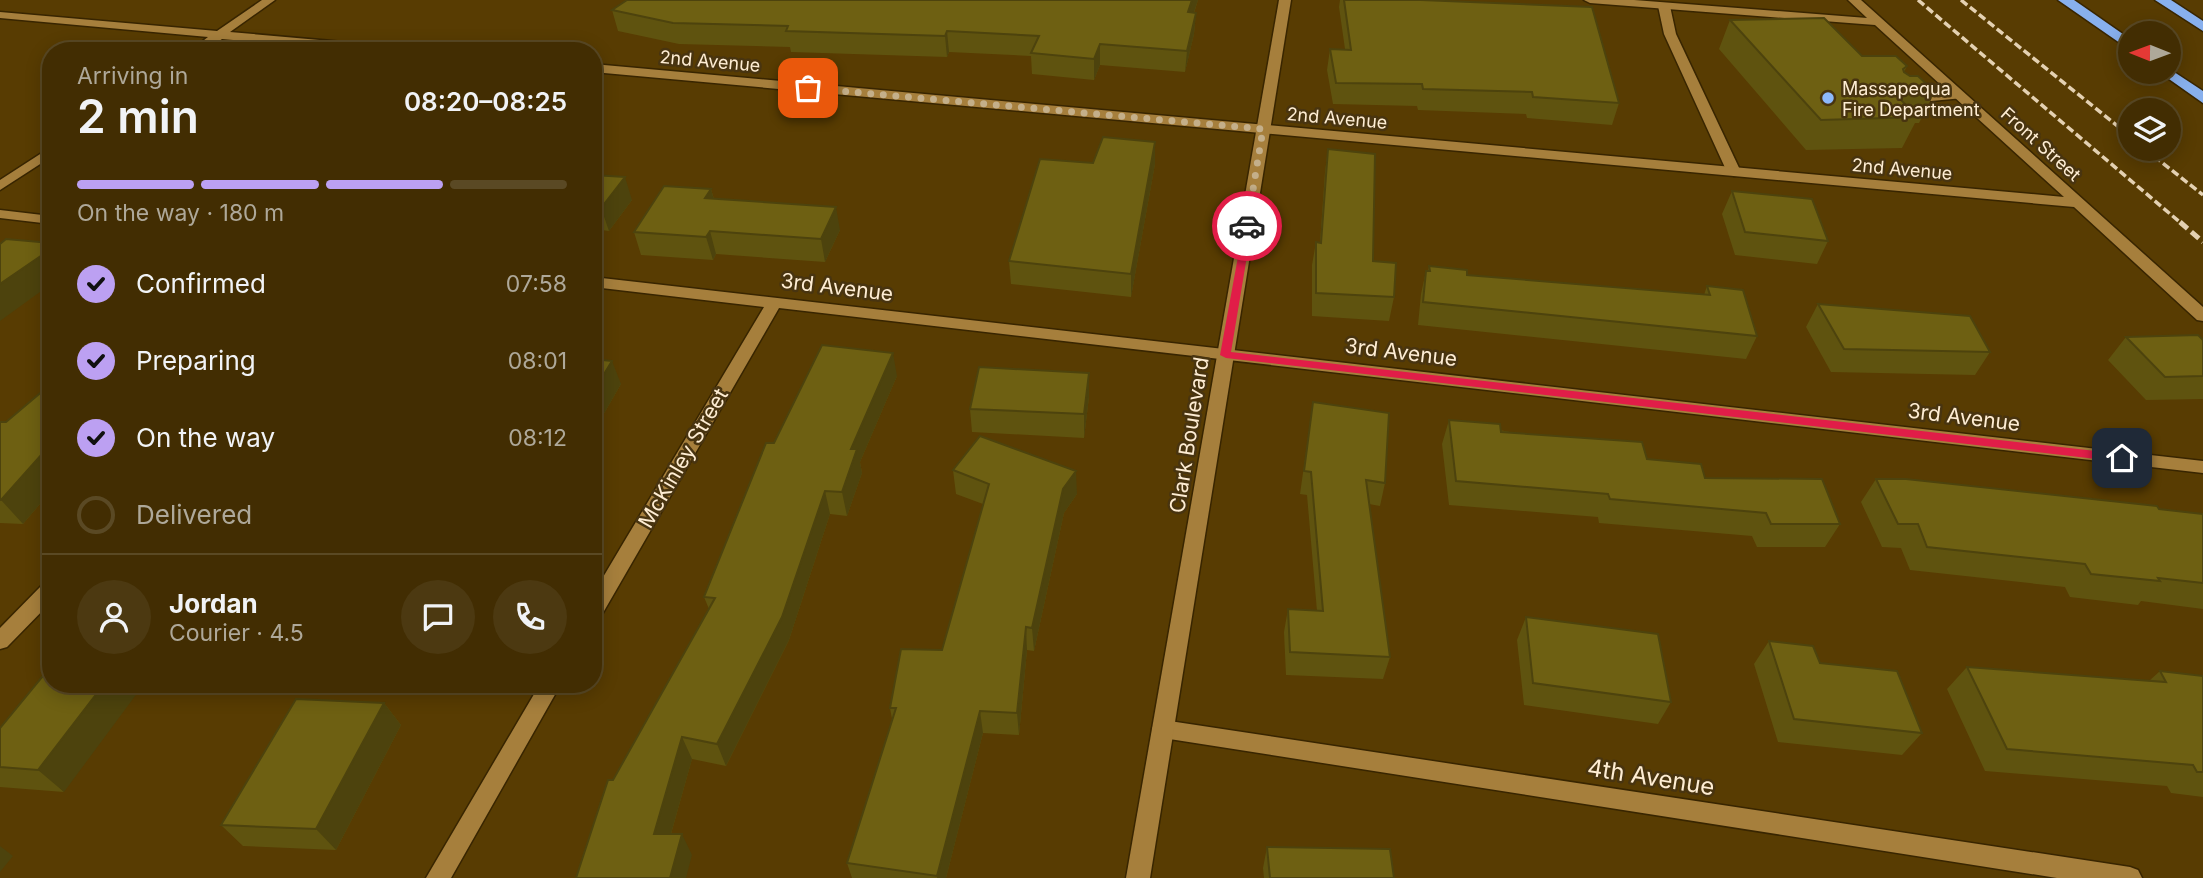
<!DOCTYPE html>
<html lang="en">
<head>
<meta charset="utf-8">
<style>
	:root { --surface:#422d02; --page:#4c3911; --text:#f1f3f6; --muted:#aea899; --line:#5a4924; --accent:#bca0f2 }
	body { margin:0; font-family:Inter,sans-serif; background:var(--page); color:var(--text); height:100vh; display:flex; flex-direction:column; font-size:26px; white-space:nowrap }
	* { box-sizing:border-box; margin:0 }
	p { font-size:23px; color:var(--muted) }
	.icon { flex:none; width:38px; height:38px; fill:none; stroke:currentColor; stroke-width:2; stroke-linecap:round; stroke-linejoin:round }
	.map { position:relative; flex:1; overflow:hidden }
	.panel { position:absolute; left:42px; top:42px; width:560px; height:651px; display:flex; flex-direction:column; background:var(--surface); border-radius:28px; box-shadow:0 4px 18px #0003,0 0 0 2px var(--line) }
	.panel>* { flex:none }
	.needle { width:46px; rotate:271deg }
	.fabs { position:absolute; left:2118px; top:21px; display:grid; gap:14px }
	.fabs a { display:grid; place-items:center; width:63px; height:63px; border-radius:50%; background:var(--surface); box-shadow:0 4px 18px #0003,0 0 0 2px var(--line); font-size:35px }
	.pin { position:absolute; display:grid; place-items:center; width:60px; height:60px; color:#fff; margin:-30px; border-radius:14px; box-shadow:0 4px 10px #0006 }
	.courier { position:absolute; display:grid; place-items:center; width:70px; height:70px; margin:-35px; border:5px solid #e11d48; border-radius:50%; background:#fff; color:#222; box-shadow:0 2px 9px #0007 }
	.overview em { font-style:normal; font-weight:600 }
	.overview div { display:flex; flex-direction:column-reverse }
	.overview { display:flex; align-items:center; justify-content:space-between; height:119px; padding:0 35px }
	h1 { font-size:46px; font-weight:600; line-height:52px }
	.bar { display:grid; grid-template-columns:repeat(4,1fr); gap:10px 7px; align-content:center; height:84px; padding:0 35px }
	.bar i { height:9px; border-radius:5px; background:var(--line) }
	.bar .current { background:var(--accent) }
	.bar p { grid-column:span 4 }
	.line { display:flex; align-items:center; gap:18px; padding:0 35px; border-top:2px solid var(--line) }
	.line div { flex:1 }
	.round { display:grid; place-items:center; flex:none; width:74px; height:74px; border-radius:37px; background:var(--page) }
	ol { padding:0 35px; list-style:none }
	li { display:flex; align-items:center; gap:21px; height:77px }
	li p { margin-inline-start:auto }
	li .icon { padding:7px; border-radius:50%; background:var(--accent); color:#111; stroke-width:4 }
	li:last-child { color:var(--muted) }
	li i { width:38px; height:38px; border:4px solid var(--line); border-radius:50% }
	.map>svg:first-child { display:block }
</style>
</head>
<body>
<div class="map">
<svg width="2203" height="878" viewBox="0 0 2203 878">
	<rect width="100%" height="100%" fill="#583c02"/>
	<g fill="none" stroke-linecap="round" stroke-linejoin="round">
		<defs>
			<path id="lane" d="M 1664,3 L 1670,6 L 1676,34 L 1741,172 L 1739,175 L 1734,176 L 1727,172 L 1664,34 L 1658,6 Z
				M 1959,91 L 1965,95 L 1963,98 L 1910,103 L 1904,99 L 1910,95 Z"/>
			<path id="street" d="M 262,0 L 275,0 L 230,32 L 399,47 L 405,51 L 357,51 L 222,39 L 204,51 L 190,51 L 208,37 L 0,18 L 0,12 L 217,31 Z
				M 1584,0 L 1634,0 L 1867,18 L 1848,0 L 1861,0 L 2203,307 L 2203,321 L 2197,320 L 2074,207 L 593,72 L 593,64 L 2064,197 L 1875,25 L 1590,3 Z
				M 51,147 L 51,157 L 0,190 L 0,180 Z
				M 0,210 L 51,216 L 51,224 L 0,218 Z
				M 593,277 L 2203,461 L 2203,473 L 779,308 L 600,618 L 593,620 L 593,594 L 764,307 L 593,287 Z
				M 51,581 L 51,602 L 7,647 L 0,649 L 0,628 L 44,583 Z
				M 540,684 L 561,684 L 451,878 L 426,878 Z
				M 1163,720 L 2130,867 L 2138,870 L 2142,878 L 2057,878 L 1163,738 L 1155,736 L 1152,729 L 1155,722 Z"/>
			<path id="secondary" d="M 1279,0 L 1291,0 L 1150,878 L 1126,878 Z"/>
			<path id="highway" d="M 2058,0 L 2074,0 L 2130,39 L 2130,50 Z
				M 2155,0 L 2171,0 L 2203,21 L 2203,31 Z
				M 2168,68 L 2203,91 L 2203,103 L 2159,72 L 2168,72 Z"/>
		</defs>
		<use href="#lane" stroke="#382500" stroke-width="3"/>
		<use href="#street" stroke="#382500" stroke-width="3"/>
		<use href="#secondary" stroke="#382500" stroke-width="3"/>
		<use href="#highway" stroke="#382500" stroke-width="3"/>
		<use href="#lane" fill="#a67f3c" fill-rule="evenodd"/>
		<use href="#street" fill="#a67f3c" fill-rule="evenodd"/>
		<use href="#secondary" fill="#a67f3c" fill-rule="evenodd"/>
		<use href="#highway" fill="#88b0ed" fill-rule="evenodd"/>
		<path stroke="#e4d1b2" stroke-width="3.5" stroke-dasharray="8 3.5" stroke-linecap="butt" d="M 1918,0 L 2182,224
			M 1961,0 L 2130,136
			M 2145,149 L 2203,195"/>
		<path stroke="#e4d1b2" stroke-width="5" stroke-dasharray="10 5" stroke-linecap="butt" d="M 2180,222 L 2203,242"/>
	</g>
	<path fill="#5f530f" d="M 1198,0 L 1194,13 L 1196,13 L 1194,34 L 1185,72 L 1100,65 L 1094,80 L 1032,74 L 1031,56 L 949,52 L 947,57 L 791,52 L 790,47 L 679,44 L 618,31 L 612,10 Z
		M 1340,0 L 1421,0 L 1619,103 L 1612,125 L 1527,118 L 1526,114 L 1418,110 L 1417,106 L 1333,104 L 1327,70 L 1330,49 L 1345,49 L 1339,7 Z
		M 1730,20 L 1862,56 L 1907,66 L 1904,72 L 1935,92 L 1919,123 L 1915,123 L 1902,148 L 1806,150 L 1719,49 Z
		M 1155,142 L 1155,164 L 1131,297 L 1011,284 L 1009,261 L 1093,163 Z
		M 1328,149 L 1373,261 L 1394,297 L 1389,321 L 1312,316 L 1312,265 L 1316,242 L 1320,242 L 1325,172 Z
		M 593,175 L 632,200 L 609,231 L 593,229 Z
		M 711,189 L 714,199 L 840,230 L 825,262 L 716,254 L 713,260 L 641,255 L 634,232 Z
		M 1732,191 L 1828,241 L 1817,264 L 1735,255 L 1722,214 Z
		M 1429,266 L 1467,275 L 1704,295 L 1707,286 L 1757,336 L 1746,359 L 1418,325 L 1421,294 L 1426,271 L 1428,271 Z
		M 1818,304 L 1990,352 L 1975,375 L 1831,372 L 1806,327 Z
		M 2126,337 L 2203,340 L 2203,399 L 2146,400 L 2108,360 Z
		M 593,359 L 621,384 L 602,417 L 593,416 Z
		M 897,376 L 860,462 L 862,473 L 847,516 L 830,514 L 789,640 L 726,766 L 692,759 L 671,834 L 692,855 L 613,780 L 709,609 L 704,597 L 774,443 Z
		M 51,384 L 51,491 L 23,524 L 0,523 L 0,422 L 6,422 Z
		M 1089,397 L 1084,438 L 972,432 L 970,409 Z
		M 1313,402 L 1385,483 L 1380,506 L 1369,504 L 1390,657 L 1383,679 L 1286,675 L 1284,632 L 1288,609 L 1317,611 L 1307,495 L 1300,494 Z
		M 1449,420 L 1647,459 L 1705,478 L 1840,524 L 1825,547 L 1757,547 L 1752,536 L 1599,523 L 1598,517 L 1449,505 L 1442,444 Z
		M 953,470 L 1077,494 L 1064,513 L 1034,651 L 1027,650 L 1019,735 L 983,733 L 946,878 L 852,878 L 847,863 L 892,719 L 890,708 L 942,650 L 983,504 L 956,494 Z
		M 1876,479 L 2203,514 L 2203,609 L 2141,601 L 2138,605 L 2070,597 L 2065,587 L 1910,570 L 1901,548 L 1882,547 L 1861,502 Z
		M 1526,617 L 1671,702 L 1658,724 L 1524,705 L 1517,640 Z
		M 1769,641 L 1820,663 L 1922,733 L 1902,755 L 1778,742 L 1754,664 Z
		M 1967,667 L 2149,681 L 2160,671 L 2203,676 L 2203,797 L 2171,793 L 2167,786 L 1985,771 L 1947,689 Z
		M 384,703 L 401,725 L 336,850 L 243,846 L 221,825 Z
		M 0,728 L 64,792 L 0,787 Z
		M 1267,847 L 1394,878 L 1264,878 L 1263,868 Z"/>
	<path fill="#4d430d" d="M 1192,0 L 1198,0 L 1187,33 L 1188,12 Z
		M 1196,13 L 1194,34 L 1185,72 L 1187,51 Z
		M 947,31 L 949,52 L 947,57 L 945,36 Z
		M 1100,44 L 1100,65 L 1094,80 L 1094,59 Z
		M 1155,142 L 1155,164 L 1131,297 L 1131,274 Z
		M 625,177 L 632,200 L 609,231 L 601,208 Z
		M 711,189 L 717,211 L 705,198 Z
		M 836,207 L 840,230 L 825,262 L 821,239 Z
		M 710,231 L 716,254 L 713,260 L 706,237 Z
		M 51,249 L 51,284 L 0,321 L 0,284 Z
		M 893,353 L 897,376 L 860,462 L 862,473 L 847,516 L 842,492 L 851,449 Z
		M 612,361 L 621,384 L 602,417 L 593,396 L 593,392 Z
		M 1089,373 L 1089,397 L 1084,438 L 1084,414 Z
		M 51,444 L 51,491 L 23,524 L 1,500 Z
		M 1076,471 L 1077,494 L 1064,513 L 1034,651 L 1032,628 L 1063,489 Z
		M 825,491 L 830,514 L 789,640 L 726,766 L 717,744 Z
		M 1026,627 L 1027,650 L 1019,735 L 1017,713 Z
		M 104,684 L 144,684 L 64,792 L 38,770 Z
		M 384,703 L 401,725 L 336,850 L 316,829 Z
		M 980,711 L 983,733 L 946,878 L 937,878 Z
		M 682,737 L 692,759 L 665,855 L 654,834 Z
		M 682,834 L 692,855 L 686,878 L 670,878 Z
		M 0,846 L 13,856 L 0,872 Z"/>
	<path fill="#6e6012" stroke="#4d430d" stroke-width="2" d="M 627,0 L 1192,0 L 1188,12 L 1196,13 L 1187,51 L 1100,44 L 1094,59 L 1031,53 L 1039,36 L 947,31 L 945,36 L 786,31 L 788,26 L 673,23 L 612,10 Z
		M 1344,0 L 1421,0 L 1592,7 L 1619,103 L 1533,97 L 1532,92 L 1423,89 L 1422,84 L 1336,83 L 1330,49 L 1351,50 Z
		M 1824,18 L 1862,56 L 1896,56 L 1907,66 L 1903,69 L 1904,72 L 1910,76 L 1918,76 L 1935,92 L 1894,93 L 1918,117 L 1821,120 L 1730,20 Z
		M 1103,137 L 1155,142 L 1131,274 L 1009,261 L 1040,159 L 1093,163 Z
		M 1328,149 L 1375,154 L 1373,261 L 1396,263 L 1394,297 L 1316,293 L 1316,242 L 1321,243 Z
		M 593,175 L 625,177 L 601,208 L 593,207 Z
		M 664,186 L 711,189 L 705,198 L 836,207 L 821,239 L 710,231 L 706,237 L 634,232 Z
		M 1732,191 L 1812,199 L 1828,241 L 1745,232 Z
		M 6,239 L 51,243 L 51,249 L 0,284 L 0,244 Z
		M 1429,266 L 1467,270 L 1467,275 L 1710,295 L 1707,286 L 1743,290 L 1757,336 L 1423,302 L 1426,271 L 1430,271 Z
		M 1818,304 L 1970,316 L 1990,352 L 1844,349 Z
		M 2198,335 L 2203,340 L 2203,376 L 2165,377 L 2126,337 Z
		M 822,345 L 893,353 L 851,449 L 857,449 L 842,492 L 825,491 L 782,617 L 717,744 L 682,737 L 654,834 L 682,834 L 670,878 L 576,878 L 608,780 L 613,780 L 715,598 L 704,597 L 766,443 L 774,443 Z
		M 593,359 L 612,361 L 593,392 Z
		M 979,367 L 1089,373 L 1084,414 L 970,409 Z
		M 51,384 L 51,444 L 1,500 L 0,500 L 0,422 L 6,422 Z
		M 1313,402 L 1389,413 L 1385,483 L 1366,480 L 1390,657 L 1290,652 L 1288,609 L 1323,611 L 1311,472 L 1304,471 Z
		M 1449,420 L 1500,424 L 1501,432 L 1642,442 L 1647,459 L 1701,464 L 1705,478 L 1822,479 L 1840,524 L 1771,524 L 1766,513 L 1610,499 L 1608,494 L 1456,481 Z
		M 980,436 L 1076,471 L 1063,489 L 1032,628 L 1026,627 L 1017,713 L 980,711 L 937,876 L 847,863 L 896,708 L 890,708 L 901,649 L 942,650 L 989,484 L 953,470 Z
		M 1876,479 L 1906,479 L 2157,506 L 2159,509 L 2203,514 L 2203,583 L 2158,578 L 2160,581 L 2091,574 L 2085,564 L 1927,547 L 1918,524 L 1898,524 Z
		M 1526,617 L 1658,634 L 1671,702 L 1533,683 Z
		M 1769,641 L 1813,646 L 1820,663 L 1897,671 L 1922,733 L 1794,719 Z
		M 51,666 L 51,684 L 104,684 L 38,770 L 0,767 L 0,728 Z
		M 1967,667 L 2166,682 L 2160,671 L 2203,676 L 2203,772 L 2197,772 L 2193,765 L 2007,749 Z
		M 296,699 L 384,703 L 316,829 L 221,825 Z
		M 1267,847 L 1390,849 L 1394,878 L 1270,878 Z"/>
	<path fill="#e11d48" d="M 1244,224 L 1252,226 L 1231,352 L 2122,454 L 2127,458 L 2122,462 L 1226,358 L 1220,355 Z"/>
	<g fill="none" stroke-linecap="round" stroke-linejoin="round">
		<path stroke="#c4af8a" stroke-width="7" stroke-dasharray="0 12.6" d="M 808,88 L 1263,129 L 1247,226"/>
	</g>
	<circle fill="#8db9fc" stroke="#483410" stroke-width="2.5" cx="1828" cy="98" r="7"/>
	<g text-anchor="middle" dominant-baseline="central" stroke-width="5" stroke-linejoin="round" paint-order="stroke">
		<g font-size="18" fill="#feedd3" stroke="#483410">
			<text transform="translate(710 61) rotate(5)">2nd Avenue</text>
			<text transform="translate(1337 118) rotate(5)">2nd Avenue</text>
			<text transform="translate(2041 144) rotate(42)">Front Street</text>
			<text transform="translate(1902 169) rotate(5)">2nd Avenue</text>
		</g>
		<g font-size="18" fill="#feedd3" stroke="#483410" text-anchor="start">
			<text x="1842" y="88">Massapequa<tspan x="1842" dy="21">Fire Department</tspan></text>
		</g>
		<g font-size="21" fill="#feedd3" stroke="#483410">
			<text transform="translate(837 287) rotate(7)">3rd Avenue</text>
			<text transform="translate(1401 352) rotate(7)">3rd Avenue</text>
			<text transform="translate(1964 417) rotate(7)">3rd Avenue</text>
			<text transform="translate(1189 435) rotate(-81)">Clark Boulevard</text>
			<text transform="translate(683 458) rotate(-60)">McKinley Street</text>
		</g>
		<g font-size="24" fill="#feedd3" stroke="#483410">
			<text transform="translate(1651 777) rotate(9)">4th Avenue</text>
		</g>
	</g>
</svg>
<div class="fabs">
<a><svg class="needle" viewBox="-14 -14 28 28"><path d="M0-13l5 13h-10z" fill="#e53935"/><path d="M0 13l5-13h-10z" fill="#aea899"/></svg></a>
<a><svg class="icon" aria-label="layers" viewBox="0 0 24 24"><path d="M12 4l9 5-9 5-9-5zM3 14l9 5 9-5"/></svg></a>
</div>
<div class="pin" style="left:808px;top:88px;background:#ea580c"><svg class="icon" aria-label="bag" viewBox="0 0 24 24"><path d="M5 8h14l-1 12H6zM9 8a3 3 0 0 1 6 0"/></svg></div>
<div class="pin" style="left:2122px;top:458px;background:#1f2937"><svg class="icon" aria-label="home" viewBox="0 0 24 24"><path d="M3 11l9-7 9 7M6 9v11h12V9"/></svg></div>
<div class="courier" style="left:1247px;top:226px"><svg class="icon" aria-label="car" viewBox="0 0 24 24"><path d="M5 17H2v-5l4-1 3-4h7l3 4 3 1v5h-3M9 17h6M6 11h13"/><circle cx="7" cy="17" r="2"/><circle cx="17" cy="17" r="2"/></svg></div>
<section class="panel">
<div class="overview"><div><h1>2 min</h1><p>Arriving in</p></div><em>08:20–08:25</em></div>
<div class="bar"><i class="current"></i><i class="current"></i><i class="current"></i><i></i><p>On the way · 180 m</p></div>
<ol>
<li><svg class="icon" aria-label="check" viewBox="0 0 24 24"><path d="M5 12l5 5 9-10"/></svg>Confirmed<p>07:58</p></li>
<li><svg class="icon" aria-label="check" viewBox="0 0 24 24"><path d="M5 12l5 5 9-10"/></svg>Preparing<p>08:01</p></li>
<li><svg class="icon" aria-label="check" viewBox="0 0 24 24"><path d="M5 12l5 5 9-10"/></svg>On the way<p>08:12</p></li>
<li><i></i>Delivered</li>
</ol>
<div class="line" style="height:126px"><a class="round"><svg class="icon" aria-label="person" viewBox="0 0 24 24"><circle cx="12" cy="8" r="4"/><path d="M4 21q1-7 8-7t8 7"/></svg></a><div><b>Jordan</b><p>Courier · 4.5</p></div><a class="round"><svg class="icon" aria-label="chat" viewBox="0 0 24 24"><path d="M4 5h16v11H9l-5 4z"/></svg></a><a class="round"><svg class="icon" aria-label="phone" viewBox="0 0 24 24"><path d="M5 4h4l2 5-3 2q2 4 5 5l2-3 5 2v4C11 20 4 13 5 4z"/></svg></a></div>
</section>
</div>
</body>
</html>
